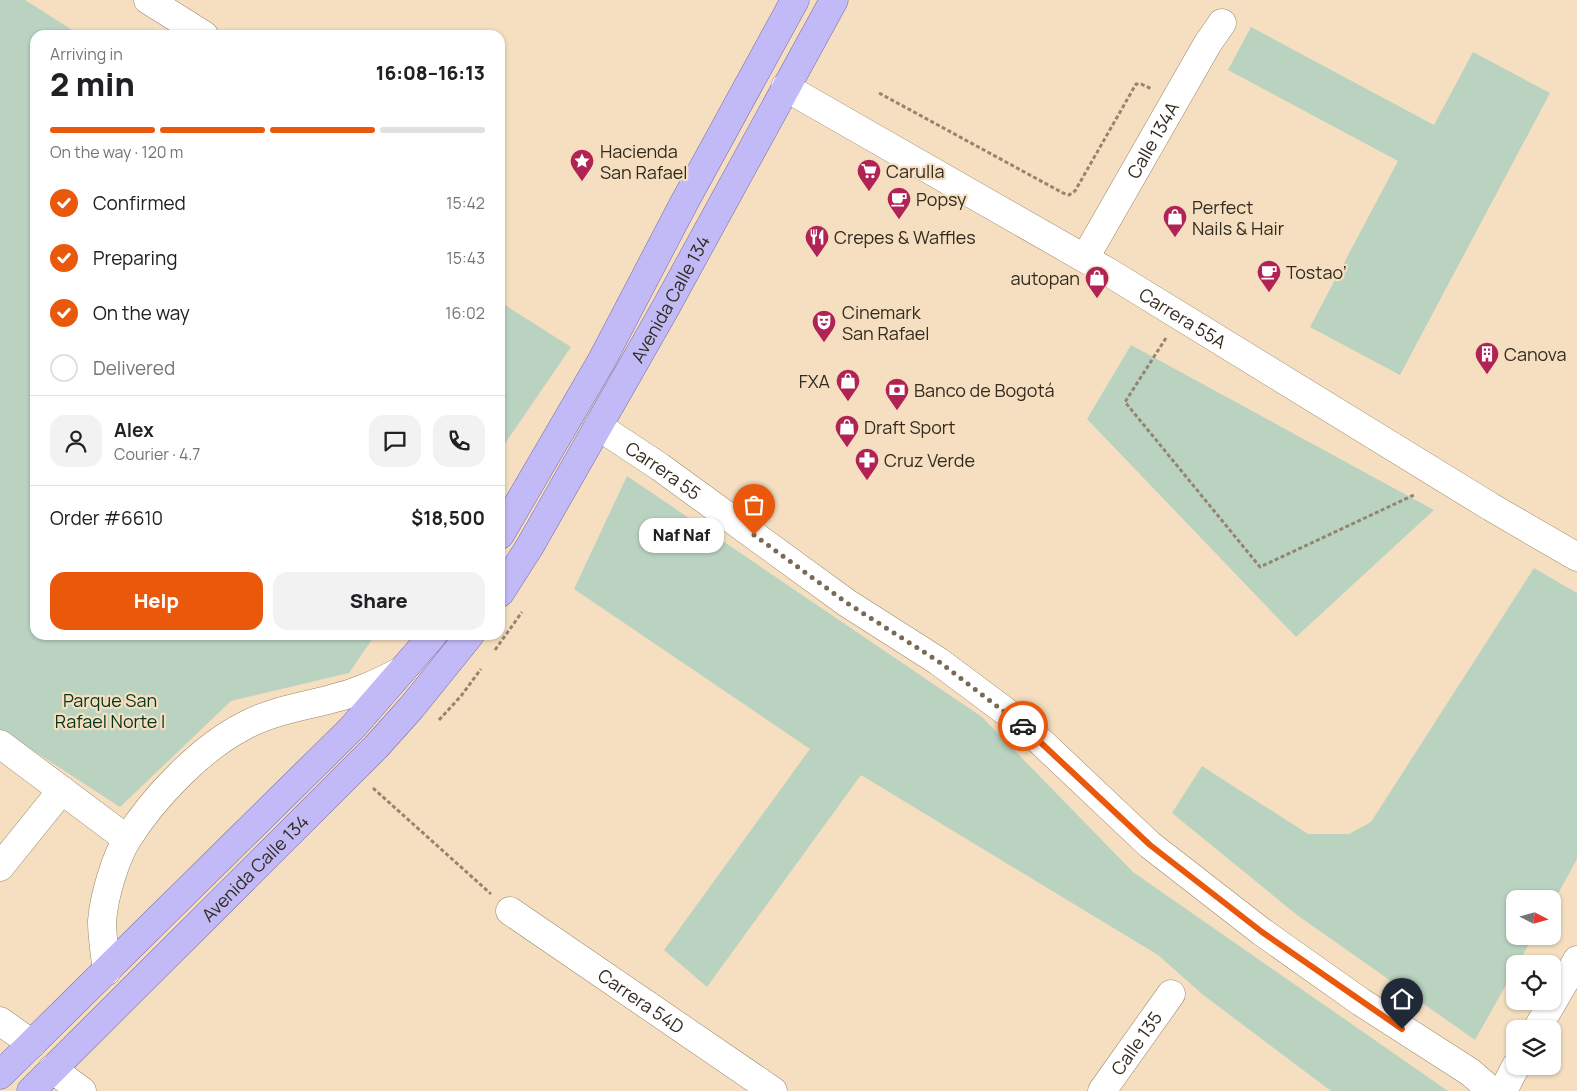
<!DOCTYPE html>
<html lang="en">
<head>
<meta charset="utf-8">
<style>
	:root { --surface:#fff; --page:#f2f2f2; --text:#202124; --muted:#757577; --line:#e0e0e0; --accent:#ea580c }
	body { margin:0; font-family:Manrope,sans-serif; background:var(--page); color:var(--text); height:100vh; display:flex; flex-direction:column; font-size:19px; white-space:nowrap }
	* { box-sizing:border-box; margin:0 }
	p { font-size:16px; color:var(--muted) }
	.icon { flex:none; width:28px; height:28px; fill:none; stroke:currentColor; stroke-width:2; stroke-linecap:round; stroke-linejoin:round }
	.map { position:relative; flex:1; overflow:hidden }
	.sheet { position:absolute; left:30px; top:30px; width:475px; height:610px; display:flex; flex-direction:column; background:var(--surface); border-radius:15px; box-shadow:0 1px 4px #0004 }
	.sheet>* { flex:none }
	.needle { width:32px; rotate:96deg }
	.buttons { position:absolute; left:1506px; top:890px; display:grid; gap:10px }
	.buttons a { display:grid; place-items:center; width:55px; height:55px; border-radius:10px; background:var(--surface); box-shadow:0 1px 4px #0004; font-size:25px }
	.pin { position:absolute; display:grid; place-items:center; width:42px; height:42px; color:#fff; margin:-51px -21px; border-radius:50% 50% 50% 0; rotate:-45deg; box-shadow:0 0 5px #0007 }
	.pin .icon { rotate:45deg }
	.courier { position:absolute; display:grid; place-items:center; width:50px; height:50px; margin:-25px; border:4px solid #ea580c; border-radius:50%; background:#fff; color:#222; box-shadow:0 1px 6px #0007 }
	.bubble { position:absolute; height:35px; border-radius:15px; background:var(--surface); box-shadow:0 1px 4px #0004; font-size:16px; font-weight:800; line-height:35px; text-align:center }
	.head em { font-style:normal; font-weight:800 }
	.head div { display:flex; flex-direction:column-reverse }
	.head { display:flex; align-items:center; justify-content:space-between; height:85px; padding:0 20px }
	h1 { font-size:32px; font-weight:800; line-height:38px }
	.bar { display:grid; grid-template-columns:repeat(4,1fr); gap:8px 5px; align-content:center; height:60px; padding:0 20px }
	.bar i { height:6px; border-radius:4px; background:var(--line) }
	.bar .on { background:var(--accent) }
	.bar p { grid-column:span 4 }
	.line { display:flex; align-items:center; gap:12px; padding:0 20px; border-top:1px solid var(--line) }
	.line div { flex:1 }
	.round { display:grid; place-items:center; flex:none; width:52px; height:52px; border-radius:15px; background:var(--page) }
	ol { padding:0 20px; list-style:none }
	li { display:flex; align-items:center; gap:15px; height:55px }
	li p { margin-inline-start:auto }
	li .icon { padding:5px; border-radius:50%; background:var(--accent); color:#fff; stroke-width:4 }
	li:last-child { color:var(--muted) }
	li i { width:28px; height:28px; border:2px solid var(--line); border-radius:50% }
	.action { display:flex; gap:10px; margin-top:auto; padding:10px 20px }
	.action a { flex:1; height:58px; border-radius:15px; background:var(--accent); color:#fff; font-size:20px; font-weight:800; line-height:58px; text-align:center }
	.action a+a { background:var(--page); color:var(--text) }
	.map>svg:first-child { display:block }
</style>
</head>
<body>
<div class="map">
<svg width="1577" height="1091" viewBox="0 0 1577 1091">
	<rect width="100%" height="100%" fill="#f5dfc0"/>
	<path fill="#bad3c1" d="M 0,0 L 25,0 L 80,35 L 35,35 L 35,635 L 375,635 L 349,673 L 231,701 L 120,807 L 0,729 Z
		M 1251,27 L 1434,125 L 1473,52 L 1550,93 L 1400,375 L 1310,327 L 1398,161 L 1228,70 Z
		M 500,302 L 571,347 L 500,451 Z
		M 1131,345 L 1434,510 L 1296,637 L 1087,419 Z
		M 627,476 L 982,717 L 1133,872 L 1448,1091 L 1331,1091 L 1202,994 L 1158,955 L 861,775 L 707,987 L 664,950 L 810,749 L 574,589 Z
		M 1534,568 L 1577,593 L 1577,859 L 1553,903 L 1552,899 L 1515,899 L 1515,936 L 1533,936 L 1518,964 L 1515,964 L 1515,969 L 1475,1040 L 1297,915 L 1172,813 L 1202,766 L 1308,834 L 1349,834 L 1371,822 Z"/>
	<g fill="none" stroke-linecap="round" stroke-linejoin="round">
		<defs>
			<g id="minor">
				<path d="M 148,0 L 204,35"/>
				<path id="s1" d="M 785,87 L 1110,273 L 1491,507 L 1577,557"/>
				<path id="s2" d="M 1085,258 L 1208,43 L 1222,23"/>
				<path id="s3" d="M 598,426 L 660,467 L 847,603 L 938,661 L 1021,723 L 1150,845 L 1262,932 L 1361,1002 L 1470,1072 L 1492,1091"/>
				<path d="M 0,744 L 127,839"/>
				<path d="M 0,867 L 62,790"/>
				<path id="s4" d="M 510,911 L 773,1091"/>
				<path d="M 107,971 C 105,955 102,937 102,921 C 104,897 115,858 128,838 C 154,797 201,748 244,726 C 271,711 302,707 331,699 C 357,693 378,683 401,671"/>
				<path d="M 0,1021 L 32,1044"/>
				<path d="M 1537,1029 L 1577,960"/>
				<path d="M 52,1069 L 82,1091"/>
				<path id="s5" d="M 1102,1091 L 1171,994"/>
				<path d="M 1503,1091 L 1516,1066"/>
			</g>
			<g id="major">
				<path d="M 500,535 L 602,360 L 684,203 L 795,0"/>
				<path id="s6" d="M 500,593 L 530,546 L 666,307 L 834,0"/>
				<path d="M 0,1075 L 352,728 L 433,635"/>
				<path id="s7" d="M 31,1091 L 376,747 L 411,708 L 470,635"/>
			</g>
		</defs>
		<use href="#minor" stroke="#9a876a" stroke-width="29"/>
		<use href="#major" stroke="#756aa7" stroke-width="29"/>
		<path stroke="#948570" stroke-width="3" stroke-dasharray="4 2.5" stroke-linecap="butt" d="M 879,93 L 1063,193 L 1069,195 L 1075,191 L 1136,84 L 1141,84 L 1152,89
			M 1166,338 L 1125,402 L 1260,567 L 1416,494
			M 495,650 L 522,612
			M 439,720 L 461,696 L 481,669
			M 373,788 L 491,894"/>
		<use href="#minor" stroke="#fff" stroke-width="28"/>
		<use href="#major" stroke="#c2baf6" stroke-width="28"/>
	</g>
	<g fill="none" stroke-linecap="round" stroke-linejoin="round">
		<path stroke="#776a57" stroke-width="5" stroke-dasharray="0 9" d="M 754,535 L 847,603 L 938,661 L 1023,726"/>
		<path stroke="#ea580c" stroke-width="6" d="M 1023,726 L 1150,845 L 1262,932 L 1402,1029"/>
	</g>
	<defs>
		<symbol id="sight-pin" viewBox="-11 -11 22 30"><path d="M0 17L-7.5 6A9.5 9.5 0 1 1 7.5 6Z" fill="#b12255" stroke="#f5dfc0"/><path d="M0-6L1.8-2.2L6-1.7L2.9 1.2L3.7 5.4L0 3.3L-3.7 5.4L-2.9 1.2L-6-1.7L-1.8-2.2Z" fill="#fff"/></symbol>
		<symbol id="supermarket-pin" viewBox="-11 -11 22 30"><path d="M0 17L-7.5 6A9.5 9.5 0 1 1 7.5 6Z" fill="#b12255" stroke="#f5dfc0"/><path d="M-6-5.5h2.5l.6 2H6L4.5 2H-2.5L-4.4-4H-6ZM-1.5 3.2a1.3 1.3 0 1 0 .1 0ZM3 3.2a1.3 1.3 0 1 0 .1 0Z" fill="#fff"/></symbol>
		<symbol id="cafe-pin" viewBox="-11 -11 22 30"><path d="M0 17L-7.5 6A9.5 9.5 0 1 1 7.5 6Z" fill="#b12255" stroke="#f5dfc0"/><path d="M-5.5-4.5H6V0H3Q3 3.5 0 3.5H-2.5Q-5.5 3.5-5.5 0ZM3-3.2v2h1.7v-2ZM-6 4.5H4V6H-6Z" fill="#fff"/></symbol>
		<symbol id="shop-pin" viewBox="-11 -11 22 30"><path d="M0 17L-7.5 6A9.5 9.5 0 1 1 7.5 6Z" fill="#b12255" stroke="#f5dfc0"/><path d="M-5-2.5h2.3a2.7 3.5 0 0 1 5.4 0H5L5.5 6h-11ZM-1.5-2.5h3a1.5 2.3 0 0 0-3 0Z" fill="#fff"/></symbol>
		<symbol id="restaurant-pin" viewBox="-11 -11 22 30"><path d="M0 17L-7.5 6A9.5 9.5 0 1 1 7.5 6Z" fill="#b12255" stroke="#f5dfc0"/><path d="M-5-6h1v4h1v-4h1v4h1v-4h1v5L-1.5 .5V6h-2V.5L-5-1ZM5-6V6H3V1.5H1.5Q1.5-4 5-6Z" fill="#fff"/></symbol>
		<symbol id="theatre-pin" viewBox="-11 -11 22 30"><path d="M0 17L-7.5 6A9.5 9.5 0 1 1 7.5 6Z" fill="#b12255" stroke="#f5dfc0"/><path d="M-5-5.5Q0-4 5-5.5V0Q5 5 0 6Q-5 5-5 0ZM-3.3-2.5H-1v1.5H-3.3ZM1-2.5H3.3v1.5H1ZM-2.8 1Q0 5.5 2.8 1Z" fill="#fff"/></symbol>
		<symbol id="building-pin" viewBox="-11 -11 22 30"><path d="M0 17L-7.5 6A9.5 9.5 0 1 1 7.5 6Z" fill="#b12255" stroke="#f5dfc0"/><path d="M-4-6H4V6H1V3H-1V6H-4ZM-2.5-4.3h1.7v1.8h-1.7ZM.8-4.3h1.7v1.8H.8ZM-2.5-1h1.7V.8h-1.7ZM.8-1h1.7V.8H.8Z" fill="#fff"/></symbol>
		<symbol id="bank-pin" viewBox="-11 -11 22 30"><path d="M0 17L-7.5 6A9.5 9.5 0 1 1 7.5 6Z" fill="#b12255" stroke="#f5dfc0"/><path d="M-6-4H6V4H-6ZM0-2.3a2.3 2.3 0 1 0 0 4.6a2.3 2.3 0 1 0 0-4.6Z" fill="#fff"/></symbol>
		<symbol id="pharmacy-pin" viewBox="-11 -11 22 30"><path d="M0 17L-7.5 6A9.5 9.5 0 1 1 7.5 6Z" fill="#b12255" stroke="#f5dfc0"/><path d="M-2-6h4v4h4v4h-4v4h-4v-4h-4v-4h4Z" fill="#fff"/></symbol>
	</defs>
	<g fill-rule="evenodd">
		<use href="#sight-pin" x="568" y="147" width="28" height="38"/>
		<use href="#supermarket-pin" x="855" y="157" width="28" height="38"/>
		<use href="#cafe-pin" x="885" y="185" width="28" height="38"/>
		<use href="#shop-pin" x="1161" y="203" width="28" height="38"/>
		<use href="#restaurant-pin" x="803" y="223" width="28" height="38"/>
		<use href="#cafe-pin" x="1255" y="258" width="28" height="38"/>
		<use href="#shop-pin" x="1083" y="264" width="28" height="38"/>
		<use href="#theatre-pin" x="810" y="308" width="28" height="38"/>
		<use href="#building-pin" x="1473" y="340" width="28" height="38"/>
		<use href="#shop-pin" x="834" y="367" width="28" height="38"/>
		<use href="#bank-pin" x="883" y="376" width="28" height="38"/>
		<use href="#shop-pin" x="833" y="413" width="28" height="38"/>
		<use href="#pharmacy-pin" x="853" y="446" width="28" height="38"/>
	</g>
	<g text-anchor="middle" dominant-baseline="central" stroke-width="4.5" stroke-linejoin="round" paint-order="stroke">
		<g font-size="18" fill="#332b1f" stroke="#f5dfc0">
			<text stroke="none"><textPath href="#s2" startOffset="136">Calle 134A</textPath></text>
			<text stroke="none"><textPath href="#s6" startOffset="340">Avenida Calle 134</textPath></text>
			<text stroke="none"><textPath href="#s1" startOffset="460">Carrera 55A</textPath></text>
			<text stroke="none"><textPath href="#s3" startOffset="79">Carrera 55</textPath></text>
			<text stroke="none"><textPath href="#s7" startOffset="316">Avenida Calle 134</textPath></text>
			<text stroke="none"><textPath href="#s4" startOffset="159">Carrera 54D</textPath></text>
			<text stroke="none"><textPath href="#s5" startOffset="59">Calle 135</textPath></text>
		</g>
		<g font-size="18" fill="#332b1f" stroke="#f5dfc0" text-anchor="start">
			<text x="600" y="151">Hacienda<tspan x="600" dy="21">San Rafael</tspan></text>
			<text x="886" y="171">Carulla</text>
			<text x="916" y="199">Popsy</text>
			<text x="1192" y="207">Perfect<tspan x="1192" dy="21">Nails &amp; Hair</tspan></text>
			<text x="834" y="237">Crepes &amp; Waffles</text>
			<text x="1286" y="272">Tostao’</text>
			<text x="1080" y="278" text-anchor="end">autopan</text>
			<text x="842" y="312">Cinemark<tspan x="842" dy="21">San Rafael</tspan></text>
			<text x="1504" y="354">Canova</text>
			<text x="830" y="381" text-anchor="end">FXA</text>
			<text x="914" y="390">Banco de Bogotá</text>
			<text x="864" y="427">Draft Sport</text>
			<text x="884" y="460">Cruz Verde</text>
		</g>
		<g font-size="18" fill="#03371c" stroke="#f5dfc0">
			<text x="110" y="700">Parque San<tspan x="110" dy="21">Rafael Norte I</tspan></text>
		</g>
	</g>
</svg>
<div class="buttons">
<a><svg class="needle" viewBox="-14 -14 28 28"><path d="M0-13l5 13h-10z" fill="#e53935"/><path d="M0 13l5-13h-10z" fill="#757577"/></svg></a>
<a><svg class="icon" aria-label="locate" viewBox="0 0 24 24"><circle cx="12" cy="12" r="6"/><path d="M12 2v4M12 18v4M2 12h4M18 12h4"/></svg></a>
<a><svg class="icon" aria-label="layers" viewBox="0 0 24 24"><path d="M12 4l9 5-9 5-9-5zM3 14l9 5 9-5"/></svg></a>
</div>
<div class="pin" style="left:754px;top:535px;background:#ea580c"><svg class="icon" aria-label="bag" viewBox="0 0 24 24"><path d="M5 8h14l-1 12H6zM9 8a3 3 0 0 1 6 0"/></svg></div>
<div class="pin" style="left:1402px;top:1029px;background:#1f2937"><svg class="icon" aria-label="home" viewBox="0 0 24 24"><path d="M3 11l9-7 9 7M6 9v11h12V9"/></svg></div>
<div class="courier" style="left:1023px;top:726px"><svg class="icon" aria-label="car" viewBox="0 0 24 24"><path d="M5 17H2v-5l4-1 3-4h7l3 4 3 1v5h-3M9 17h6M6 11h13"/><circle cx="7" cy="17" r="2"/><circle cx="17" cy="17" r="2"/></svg></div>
<div class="bubble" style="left:639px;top:518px;width:85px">Naf Naf</div>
<section class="sheet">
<div class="head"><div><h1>2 min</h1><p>Arriving in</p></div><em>16:08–16:13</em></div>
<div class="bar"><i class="on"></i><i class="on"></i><i class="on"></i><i></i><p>On the way · 120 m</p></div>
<ol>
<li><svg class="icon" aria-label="check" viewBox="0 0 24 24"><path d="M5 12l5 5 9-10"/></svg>Confirmed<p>15:42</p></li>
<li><svg class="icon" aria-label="check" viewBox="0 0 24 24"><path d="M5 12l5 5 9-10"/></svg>Preparing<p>15:43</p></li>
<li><svg class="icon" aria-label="check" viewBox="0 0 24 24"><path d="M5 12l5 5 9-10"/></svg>On the way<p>16:02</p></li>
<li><i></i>Delivered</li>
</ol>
<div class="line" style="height:90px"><a class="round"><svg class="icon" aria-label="person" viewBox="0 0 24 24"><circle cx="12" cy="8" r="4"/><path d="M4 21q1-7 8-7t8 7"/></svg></a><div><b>Alex</b><p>Courier · 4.7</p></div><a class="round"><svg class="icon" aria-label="chat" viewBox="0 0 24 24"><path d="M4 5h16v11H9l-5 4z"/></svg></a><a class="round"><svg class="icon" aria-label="phone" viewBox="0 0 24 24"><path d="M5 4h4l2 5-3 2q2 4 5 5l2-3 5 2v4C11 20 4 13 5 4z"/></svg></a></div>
<div class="line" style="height:65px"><div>Order #6610</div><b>$18,500</b></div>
<div class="action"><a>Help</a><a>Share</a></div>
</section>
</div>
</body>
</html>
